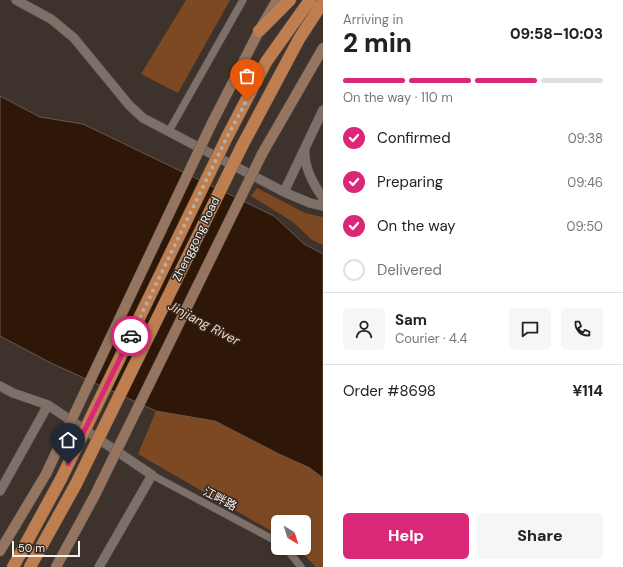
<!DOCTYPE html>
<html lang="en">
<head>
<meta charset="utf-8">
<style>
	:root { --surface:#fff; --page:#f6f6f6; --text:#222; --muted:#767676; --line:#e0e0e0; --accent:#db2777 }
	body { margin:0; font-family:"DM Sans","Noto Sans SC",sans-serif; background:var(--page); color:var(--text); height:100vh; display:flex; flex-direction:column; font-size:15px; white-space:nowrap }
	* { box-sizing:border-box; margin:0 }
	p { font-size:13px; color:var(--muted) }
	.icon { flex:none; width:22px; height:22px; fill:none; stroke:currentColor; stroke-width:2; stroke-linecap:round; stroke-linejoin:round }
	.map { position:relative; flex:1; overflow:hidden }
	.drawer { display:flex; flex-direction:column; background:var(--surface); width:300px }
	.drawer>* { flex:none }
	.needle { width:26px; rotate:142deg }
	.tools { position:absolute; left:271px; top:515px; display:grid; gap:8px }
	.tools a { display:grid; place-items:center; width:40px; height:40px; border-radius:6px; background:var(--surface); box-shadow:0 1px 3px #0004; font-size:20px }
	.scale { position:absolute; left:12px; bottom:10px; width:68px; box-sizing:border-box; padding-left:4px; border:2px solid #f7f0eb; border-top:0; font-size:11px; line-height:14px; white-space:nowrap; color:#f7f0eb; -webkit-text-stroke:3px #332923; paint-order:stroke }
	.pin { position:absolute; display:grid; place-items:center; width:34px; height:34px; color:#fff; margin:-41px -17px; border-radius:50% 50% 50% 0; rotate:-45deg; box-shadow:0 0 4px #0007 }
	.pin .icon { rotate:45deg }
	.courier { position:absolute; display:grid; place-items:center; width:40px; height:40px; margin:-20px; border:3px solid #db2777; border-radius:50%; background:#fff; color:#222; box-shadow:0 1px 5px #0007 }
	.headline em { font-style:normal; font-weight:800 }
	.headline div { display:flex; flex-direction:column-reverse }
	.headline { display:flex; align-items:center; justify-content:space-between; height:68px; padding:0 20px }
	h1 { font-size:26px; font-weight:800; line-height:30px }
	.bar { display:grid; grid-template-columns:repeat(4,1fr); gap:6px 4px; align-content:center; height:48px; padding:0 20px }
	.bar i { height:5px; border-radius:3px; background:var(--line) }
	.bar .on { background:var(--accent) }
	.bar p { grid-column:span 4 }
	.line { display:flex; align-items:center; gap:10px; padding:0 20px; border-top:1px solid var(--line) }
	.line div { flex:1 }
	.round { display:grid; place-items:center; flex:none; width:42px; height:42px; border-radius:6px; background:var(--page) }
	ol { padding:0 20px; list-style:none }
	li { display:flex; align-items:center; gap:12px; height:44px }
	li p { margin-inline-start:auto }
	li .icon { padding:4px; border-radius:50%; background:var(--accent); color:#fff; stroke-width:4 }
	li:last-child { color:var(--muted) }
	li i { width:22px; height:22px; border:2px solid var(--line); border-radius:50% }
	.action { display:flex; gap:8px; margin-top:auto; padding:8px 20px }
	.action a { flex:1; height:46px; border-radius:6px; background:var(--accent); color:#fff; font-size:16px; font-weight:800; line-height:46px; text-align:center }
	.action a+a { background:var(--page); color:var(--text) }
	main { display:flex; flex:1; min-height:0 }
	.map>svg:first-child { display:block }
</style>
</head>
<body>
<main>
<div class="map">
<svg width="323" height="567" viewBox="0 0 323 567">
	<rect width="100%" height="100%" fill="#3e332c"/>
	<path fill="#7d4922" d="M 186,0 L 230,0 L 178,93 L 141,74 Z
		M 257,188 L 305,213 L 323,217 L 323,245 L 312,240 L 293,222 L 251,196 Z
		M 156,411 L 215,421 L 279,454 L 310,468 L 323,478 L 323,567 L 316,567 L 297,548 L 304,548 L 304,522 L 278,522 L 278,535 L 138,454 Z"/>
	<path fill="#2e1706" stroke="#6a584b" d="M 0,96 L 40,117 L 83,124 L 274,216 L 304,244 L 323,254 L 323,478 L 310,468 L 279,454 L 215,421 L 156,411 L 51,363 L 0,336 Z"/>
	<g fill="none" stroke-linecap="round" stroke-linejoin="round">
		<defs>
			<path id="minor" d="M 169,131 L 243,0
				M 152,475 L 278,542
				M 286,548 L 301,567"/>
			<path id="tertiary" d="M 16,0 L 51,19 L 74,38 L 129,105 L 143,118 L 284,192 L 310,203 L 323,206
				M 305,148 C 303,166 313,184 323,198
				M 284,192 L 323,110
				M 0,386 L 13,393 L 48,405 L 152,475 L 99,567
				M 0,491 L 48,405"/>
			<path id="secondary" d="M 211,125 L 259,31 L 277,0
				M 262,154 L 323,48
				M 0,551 L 46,474
				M 56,567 L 95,495"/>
			<path id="trunk" d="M 259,31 L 290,0
				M 227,137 L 266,62 L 310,0
				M 242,146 L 299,39 L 323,2
				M 13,567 L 61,479
				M 30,567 L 76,484"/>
		</defs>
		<use href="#minor" stroke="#5b524d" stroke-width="8"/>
		<use href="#tertiary" stroke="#5b524d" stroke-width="10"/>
		<use href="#secondary" stroke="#5b524d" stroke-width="11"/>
		<use href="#trunk" stroke="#5b524d" stroke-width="13"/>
		<use href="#minor" stroke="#7c7068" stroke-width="7"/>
		<use href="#tertiary" stroke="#7c7068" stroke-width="9"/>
		<use href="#secondary" stroke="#95755f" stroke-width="10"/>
		<use href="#trunk" stroke="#bf7e4f" stroke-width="12"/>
		<defs>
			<path id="secondary-bridge" d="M 46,474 L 211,125
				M 95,495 L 262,154"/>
			<path id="trunk-bridge" d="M 61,479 L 227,137
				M 76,484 L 242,146"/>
		</defs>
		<use href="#secondary-bridge" stroke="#5b524d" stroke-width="11" stroke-linecap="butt"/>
		<use href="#trunk-bridge" stroke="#5b524d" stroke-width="13" stroke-linecap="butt"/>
		<use href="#secondary-bridge" stroke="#95755f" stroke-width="10"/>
		<use href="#trunk-bridge" stroke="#bf7e4f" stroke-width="12"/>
	</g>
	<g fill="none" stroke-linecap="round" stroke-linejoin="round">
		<path stroke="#b6aea8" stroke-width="4" stroke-dasharray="0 7.2" d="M 131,336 L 227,137 L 247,100"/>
		<path stroke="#db2777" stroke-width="5" d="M 68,464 L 131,336"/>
	</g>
	<g text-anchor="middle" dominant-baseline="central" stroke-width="3" stroke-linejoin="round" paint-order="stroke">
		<g font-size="12" fill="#f7f0eb" stroke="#332923">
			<text transform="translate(196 239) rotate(-64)">Zhenggong Road</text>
			<text transform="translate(220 499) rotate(28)">江畔路</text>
		</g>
		<g font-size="13" font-style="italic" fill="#fcd3b8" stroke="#332923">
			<text transform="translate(204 323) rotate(28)">Jinjiang River</text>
		</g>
	</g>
</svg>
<div class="tools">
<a><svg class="needle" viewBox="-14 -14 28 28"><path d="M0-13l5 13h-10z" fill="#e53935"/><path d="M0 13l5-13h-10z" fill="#767676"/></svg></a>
</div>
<div class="scale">50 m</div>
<div class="pin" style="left:247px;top:100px;background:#ea580c"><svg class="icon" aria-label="bag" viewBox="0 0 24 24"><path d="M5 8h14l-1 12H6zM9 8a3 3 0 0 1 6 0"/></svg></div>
<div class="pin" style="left:68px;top:464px;background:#1f2937"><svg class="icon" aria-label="home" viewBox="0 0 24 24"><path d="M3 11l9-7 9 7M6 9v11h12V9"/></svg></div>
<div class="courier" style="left:131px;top:336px"><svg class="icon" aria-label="car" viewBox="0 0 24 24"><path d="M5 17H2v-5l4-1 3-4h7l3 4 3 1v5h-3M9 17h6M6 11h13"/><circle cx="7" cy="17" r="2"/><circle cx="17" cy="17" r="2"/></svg></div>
</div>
<section class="drawer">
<div class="headline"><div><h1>2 min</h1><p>Arriving in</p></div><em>09:58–10:03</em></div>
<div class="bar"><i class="on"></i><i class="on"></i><i class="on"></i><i></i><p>On the way · 110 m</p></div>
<ol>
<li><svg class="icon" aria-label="check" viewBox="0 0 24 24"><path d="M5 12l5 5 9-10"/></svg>Confirmed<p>09:38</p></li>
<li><svg class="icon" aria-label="check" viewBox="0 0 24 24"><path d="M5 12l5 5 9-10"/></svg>Preparing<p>09:46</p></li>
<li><svg class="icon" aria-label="check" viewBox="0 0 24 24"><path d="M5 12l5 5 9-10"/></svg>On the way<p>09:50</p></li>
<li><i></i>Delivered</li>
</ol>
<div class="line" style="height:72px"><a class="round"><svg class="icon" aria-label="person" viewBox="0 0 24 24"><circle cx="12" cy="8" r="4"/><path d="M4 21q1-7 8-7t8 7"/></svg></a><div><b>Sam</b><p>Courier · 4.4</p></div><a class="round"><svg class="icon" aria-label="chat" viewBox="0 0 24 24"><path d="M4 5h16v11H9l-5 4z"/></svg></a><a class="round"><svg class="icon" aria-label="phone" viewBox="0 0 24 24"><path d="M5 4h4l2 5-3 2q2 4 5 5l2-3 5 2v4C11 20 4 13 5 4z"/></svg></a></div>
<div class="line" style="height:52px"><div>Order #8698</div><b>¥114</b></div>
<div class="action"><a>Help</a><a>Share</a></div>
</section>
</main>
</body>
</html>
